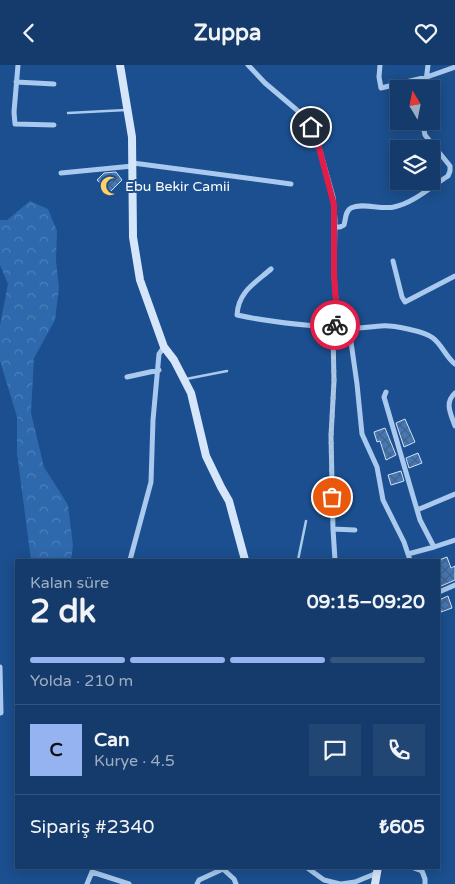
<!DOCTYPE html>
<html lang="tr">
<head>
<meta charset="utf-8">
<style>
	:root { --surface:#143b6b; --page:#214673; --text:#f1f3f6; --muted:#9dadc1; --line:#33557e; --accent:#95b2f1 }
	body { margin:0; font-family:"Varela Round",sans-serif; background:var(--page); color:var(--text); height:100vh; display:flex; flex-direction:column; font-size:19px; white-space:nowrap }
	* { box-sizing:border-box; margin:0 }
	p { font-size:16px; color:var(--muted) }
	.icon { flex:none; width:28px; height:28px; fill:none; stroke:currentColor; stroke-width:2; stroke-linecap:round; stroke-linejoin:round }
	.map { position:relative; flex:1; overflow:hidden }
	.drawer { position:absolute; left:15px; top:494px; width:425px; height:310px; display:flex; flex-direction:column; background:var(--surface); border-radius:0px; box-shadow:0 2px 12px #0003,0 0 0 1px var(--line) }
	.drawer>* { flex:none }
	.needle { width:32px; rotate:350deg }
	.buttons { position:absolute; left:390px; top:15px; display:grid; gap:10px }
	.buttons a { display:grid; place-items:center; width:50px; height:50px; border-radius:0px; background:var(--surface); box-shadow:0 2px 12px #0003,0 0 0 1px var(--line); font-size:25px }
	.pin { position:absolute; display:grid; place-items:center; width:42px; height:42px; color:#fff; margin:-21px; border:2px solid #fff; border-radius:50%; box-shadow:0 1px 5px #0007 }
	.courier { position:absolute; display:grid; place-items:center; width:50px; height:50px; margin:-25px; border:4px solid #e11d48; border-radius:50%; background:#fff; color:#222; box-shadow:0 1px 6px #0007 }
	.summary em { font-style:normal; font-weight:800 }
	.summary div { display:flex; flex-direction:column-reverse }
	.summary { display:flex; align-items:center; justify-content:space-between; height:85px; padding:0 15px }
	h1 { font-size:32px; font-weight:800; line-height:38px }
	.bar { display:grid; grid-template-columns:repeat(4,1fr); gap:8px 5px; align-content:center; height:60px; padding:0 15px }
	.bar i { height:6px; border-radius:4px; background:var(--line) }
	.bar .on { background:var(--accent) }
	.bar p { grid-column:span 4 }
	.line { display:flex; align-items:center; gap:12px; padding:0 15px; border-top:1px solid var(--line) }
	.line div { flex:1 }
	.round { display:grid; place-items:center; flex:none; width:52px; height:52px; border-radius:0px; background:var(--page) }
	header { display:flex; justify-content:space-between; align-items:center; height:65px; padding:0 15px; background:var(--surface); font-size:22px; font-weight:800 }
	.map>svg:first-child { display:block }
</style>
</head>
<body>
<header><svg class="icon" aria-label="back" viewBox="0 0 24 24"><path d="M15 5l-7 7 7 7"/></svg>Zuppa<svg class="icon" aria-label="heart" viewBox="0 0 24 24"><path d="M12 20l-8-8c-3-5 5-10 8-4 3-6 11-1 8 4z"/></svg></header>
<div class="map">
<svg width="455" height="819" viewBox="0 0 455 819">
	<defs>
		<pattern id="forest-crowns" width="20" height="18" patternUnits="userSpaceOnUse" patternTransform="scale(1.25)"><rect width="20" height="18" fill="#2e69ad"/><path d="M2 6a3 3 0 1 1 6 0M12 15a3 3 0 1 1 6 0" fill="none" stroke="#4d80b9"/></pattern>
		<pattern id="building-cross-hatch" width="8" height="8" patternUnits="userSpaceOnUse" patternTransform="scale(1.25)"><rect width="8" height="8" fill="#4478b7"/><path d="M0 0l8 8M0 8l8-8" fill="none" stroke="#486282"/></pattern>
	</defs>
	<rect width="100%" height="100%" fill="#1b4f8f"/>
	<path fill="url(#forest-crowns)" d="M 30,136 L 48,144 L 57,166 L 56,195 L 59,223 L 55,255 L 34,293 L 31,348 L 44,402 L 68,440 L 73,481 L 71,495 L 31,495 L 17,388 L 17,352 L 0,296 L 0,260 L 8,219 L 0,200 L 0,155 L 7,155 Z"/>
	<path fill="url(#building-cross-hatch)" stroke="#cfe3fa" d="M 116,107 L 122,115 L 110,127 L 97,115 L 104,108 Z
		M 405,354 L 415,377 L 404,382 L 396,358 Z
		M 385,363 L 396,390 L 386,395 L 380,376 L 377,377 L 374,367 Z
		M 418,388 L 422,398 L 409,403 L 406,393 Z
		M 401,406 L 404,416 L 391,420 L 388,410 Z
		M 447,492 L 451,503 L 455,501 L 455,515 L 439,522 L 439,508 L 440,507 L 439,495 Z
		M 448,531 L 452,543 L 441,547 L 439,535 Z"/>
	<g fill="none" stroke-linecap="round" stroke-linejoin="round">
		<path stroke="#a9c9ee" stroke-width="2.5" d="M 68,48 L 126,45
			M 186,314 L 227,306
			M 298,495 L 306,456"/>
		<path stroke="#a9c9ee" stroke-width="5" d="M 18,0 L 14,47 L 15,59 L 54,60
			M 248,0 L 265,18 L 298,46 L 311,62 L 317,75 L 333,132 L 335,155 L 334,210 L 337,250 L 333,269 L 334,316 L 331,371 L 333,464 L 335,495
			M 380,0 L 379,12 L 381,23 L 427,12 L 455,2
			M 16,17 L 54,19
			M 425,24 L 428,0
			M 133,98 L 291,119
			M 61,108 L 133,101
			M 335,162 L 340,162 L 344,160 C 346,154 345,146 351,143 C 362,137 380,145 394,142 C 413,138 431,122 448,111 L 450,106 L 450,101 L 425,70 L 422,56
			M 393,196 L 402,232 L 405,237 L 455,211
			M 271,204 C 255,218 238,227 237,250 C 273,258 310,261 347,263 C 359,264 370,262 381,261 C 392,260 424,266 433,273 C 442,280 446,292 455,299
			M 349,263 L 357,319 L 362,369 L 377,402 L 383,435 L 404,477 L 410,495
			M 127,312 L 159,305
			M 386,327 L 384,332 L 420,455 L 434,482 L 455,475
			M 455,328 C 444,338 451,349 455,361
			M 417,445 L 455,429
			M 333,464 L 355,465
			M 408,489 L 434,482
			M 130,495 L 151,417 L 153,355 L 159,289 L 164,282
			M 439,527 L 455,520
			M 0,602 L 1,648
			M 306,802 L 324,815 L 340,819
			M 411,802 L 422,806 L 425,814 L 425,819
			M 92,807 L 129,819
			M 87,819 L 94,802
			M 197,819 L 199,815 L 223,804 L 234,814 L 236,819
			M 341,819 L 355,817 L 377,808"/>
		<path stroke="#d6e6fa" stroke-width="8" d="M 120,0 L 132,72 L 133,172 L 140,215 L 164,282 L 174,295 L 191,328 L 206,391 L 221,422 L 229,436 L 245,495
			M 375,819 L 378,802"/>
	</g>
	<g fill="none" stroke-linecap="round" stroke-linejoin="round">
		<path stroke="#afc1d8" stroke-width="5" stroke-dasharray="0 9" d="M 332,432 L 331,372 L 334,316 L 333,269 L 335,260"/>
		<path stroke="#e11d48" stroke-width="6" d="M 311,62 L 317,75 L 334,140 L 334,210 L 337,250 L 335,260"/>
	</g>
	<defs>
		<symbol id="mosque-bare" viewBox="-9 -9 18 18"><path d="M3.5-4.9A6 6 0 1 0 3.5 4.9A5 5 0 1 1 3.5-4.9Z" fill="#ffd166" stroke="#1b4f8f" stroke-width="2.5" paint-order="stroke"/></symbol>
	</defs>
	<g fill-rule="evenodd">
		<use href="#mosque-bare" x="96" y="107" width="28" height="28"/>
	</g>
	<g text-anchor="middle" dominant-baseline="central" stroke-width="4" stroke-linejoin="round" paint-order="stroke">
		<g font-size="14" fill="#fff" stroke="#1b4f8f" text-anchor="start">
			<text x="125" y="121">Ebu Bekir Camii</text>
		</g>
	</g>
</svg>
<div class="buttons">
<a><svg class="needle" viewBox="-14 -14 28 28"><path d="M0-13l5 13h-10z" fill="#e53935"/><path d="M0 13l5-13h-10z" fill="#9dadc1"/></svg></a>
<a><svg class="icon" aria-label="layers" viewBox="0 0 24 24"><path d="M12 4l9 5-9 5-9-5zM3 14l9 5 9-5"/></svg></a>
</div>
<div class="pin" style="left:332px;top:432px;background:#ea580c"><svg class="icon" aria-label="bag" viewBox="0 0 24 24"><path d="M5 8h14l-1 12H6zM9 8a3 3 0 0 1 6 0"/></svg></div>
<div class="pin" style="left:311px;top:62px;background:#1f2937"><svg class="icon" aria-label="home" viewBox="0 0 24 24"><path d="M3 11l9-7 9 7M6 9v11h12V9"/></svg></div>
<div class="courier" style="left:335px;top:260px"><svg class="icon" aria-label="bike" viewBox="0 0 24 24"><circle cx="6" cy="16" r="4"/><circle cx="18" cy="16" r="4"/><path d="M6 16l4-8h5l3 8M10 8l3 8H6M13 5h3"/></svg></div>
<section class="drawer">
<div class="summary"><div><h1>2 dk</h1><p>Kalan süre</p></div><em>09:15–09:20</em></div>
<div class="bar"><i class="on"></i><i class="on"></i><i class="on"></i><i></i><p>Yolda · 210 m</p></div>
<div class="line" style="height:90px"><b class="round" style="background:var(--accent);color:#111">C</b><div><b>Can</b><p>Kurye · 4.5</p></div><a class="round"><svg class="icon" aria-label="chat" viewBox="0 0 24 24"><path d="M4 5h16v11H9l-5 4z"/></svg></a><a class="round"><svg class="icon" aria-label="phone" viewBox="0 0 24 24"><path d="M5 4h4l2 5-3 2q2 4 5 5l2-3 5 2v4C11 20 4 13 5 4z"/></svg></a></div>
<div class="line" style="height:65px"><div>Sipariş #2340</div><b>₺605</b></div>
</section>
</div>
</body>
</html>
